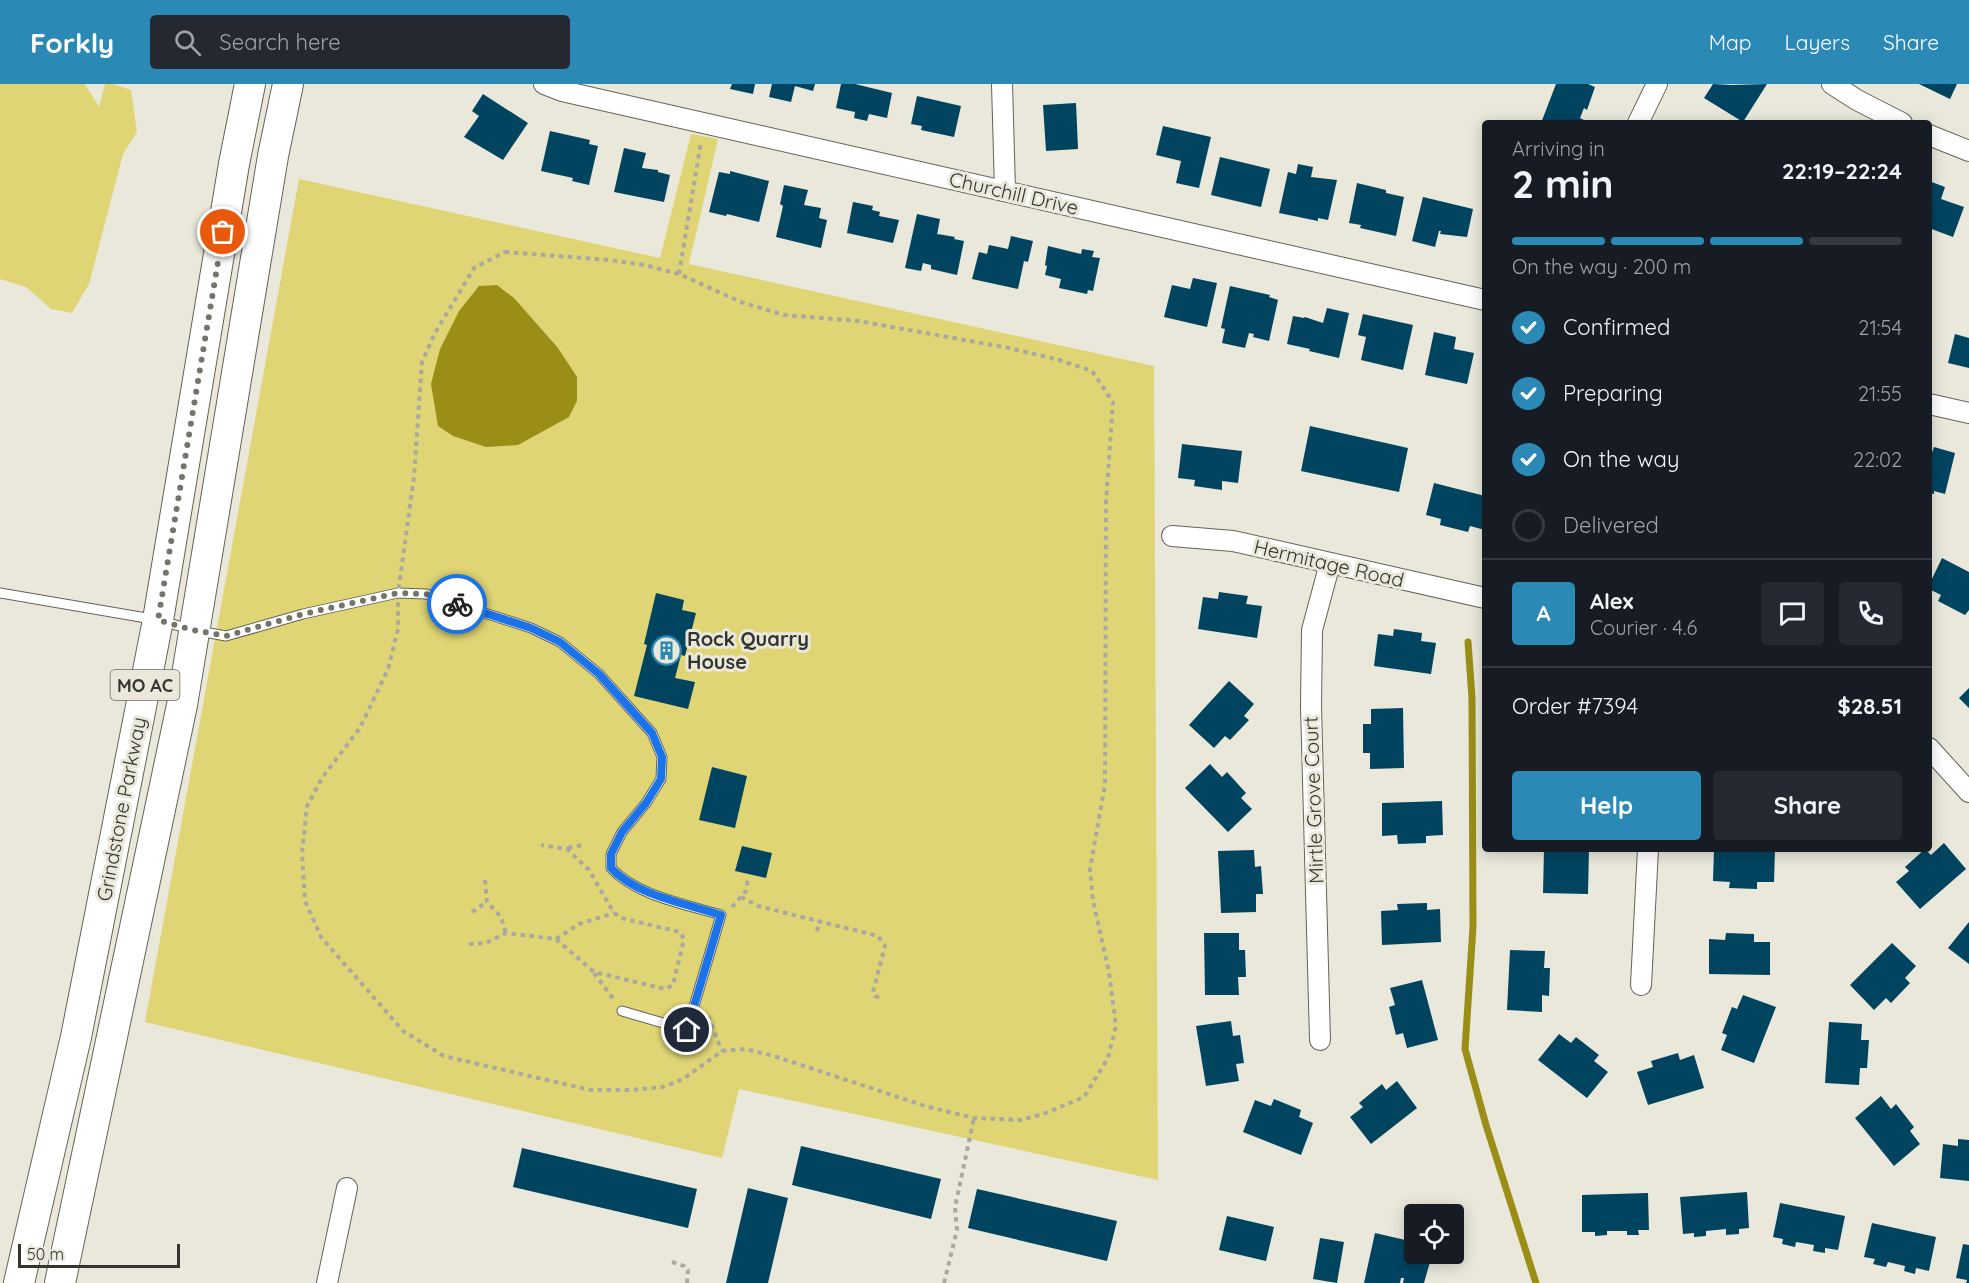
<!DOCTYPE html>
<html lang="en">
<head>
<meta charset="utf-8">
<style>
	:root { --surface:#171b24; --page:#242831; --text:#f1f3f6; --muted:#9ea1a6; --line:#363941; --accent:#2b89b5 }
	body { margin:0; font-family:Quicksand,sans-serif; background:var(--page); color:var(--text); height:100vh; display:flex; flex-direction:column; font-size:22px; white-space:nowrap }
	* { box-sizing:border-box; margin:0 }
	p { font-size:20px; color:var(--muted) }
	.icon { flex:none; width:33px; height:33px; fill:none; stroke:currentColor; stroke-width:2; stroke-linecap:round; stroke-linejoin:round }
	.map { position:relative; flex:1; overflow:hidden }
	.details { position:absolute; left:1482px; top:36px; width:450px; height:732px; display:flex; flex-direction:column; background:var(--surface); border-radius:6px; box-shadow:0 3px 15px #0003 }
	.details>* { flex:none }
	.buttons { position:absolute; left:1404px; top:1120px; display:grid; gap:12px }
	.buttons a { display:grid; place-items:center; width:60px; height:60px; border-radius:6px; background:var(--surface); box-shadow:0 3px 15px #0003; font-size:30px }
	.scale { position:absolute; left:18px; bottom:15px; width:162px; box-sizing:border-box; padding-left:6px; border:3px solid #353530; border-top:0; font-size:16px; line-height:21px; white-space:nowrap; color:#353530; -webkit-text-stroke:4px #e9e8db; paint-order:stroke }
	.pin { position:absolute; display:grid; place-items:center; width:51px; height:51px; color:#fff; margin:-26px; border:3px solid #fff; border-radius:50%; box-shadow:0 2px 6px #0007 }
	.courier { position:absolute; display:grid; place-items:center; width:60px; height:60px; margin:-30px; border:4px solid #1a73e8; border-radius:50%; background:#fff; color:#222; box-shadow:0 2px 8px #0007 }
	.summary em { font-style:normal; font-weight:700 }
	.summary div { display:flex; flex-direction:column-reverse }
	.summary { display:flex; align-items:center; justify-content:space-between; height:102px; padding:0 30px }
	h1 { font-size:39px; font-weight:700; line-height:45px }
	.bar { display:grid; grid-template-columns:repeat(4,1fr); gap:9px 6px; align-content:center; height:72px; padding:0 30px }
	.bar i { height:8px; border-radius:4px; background:var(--line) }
	.bar .selected { background:var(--accent) }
	.bar p { grid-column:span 4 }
	.line { display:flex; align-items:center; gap:15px; padding:0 30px; border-top:2px solid var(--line) }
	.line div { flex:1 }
	.round { display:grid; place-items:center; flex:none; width:63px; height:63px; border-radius:6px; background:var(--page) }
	ol { padding:0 30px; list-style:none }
	li { display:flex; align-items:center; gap:18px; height:66px }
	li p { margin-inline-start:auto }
	li .icon { padding:6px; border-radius:50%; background:var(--accent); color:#fff; stroke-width:4 }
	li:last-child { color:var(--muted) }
	li i { width:33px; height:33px; border:3px solid var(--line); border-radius:50% }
	.action { display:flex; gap:12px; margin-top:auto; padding:12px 30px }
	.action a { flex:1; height:69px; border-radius:6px; background:var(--accent); color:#fff; font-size:24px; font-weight:700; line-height:69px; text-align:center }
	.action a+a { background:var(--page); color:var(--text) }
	header { display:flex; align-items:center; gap:36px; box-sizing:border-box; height:84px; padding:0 30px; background:var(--accent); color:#fff }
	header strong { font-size:28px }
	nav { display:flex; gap:33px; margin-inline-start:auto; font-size:21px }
	.search { width:420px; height:54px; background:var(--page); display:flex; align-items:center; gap:15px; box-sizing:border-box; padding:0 21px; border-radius:6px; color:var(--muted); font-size:22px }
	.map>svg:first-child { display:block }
</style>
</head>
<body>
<header>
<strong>Forkly</strong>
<div class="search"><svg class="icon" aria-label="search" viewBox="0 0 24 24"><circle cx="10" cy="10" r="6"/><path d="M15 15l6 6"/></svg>Search here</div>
<nav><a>Map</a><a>Layers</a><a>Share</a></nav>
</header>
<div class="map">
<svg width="1969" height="1199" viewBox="0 0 1969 1199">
	<rect width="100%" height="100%" fill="#e9e8db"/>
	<path fill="#dfd574" d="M 0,0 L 85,0 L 99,23 L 105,0 L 113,0 L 131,6 L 137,48 L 123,70 L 89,200 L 72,229 L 51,225 L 26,203 L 0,195 Z
		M 691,50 L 718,55 L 689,180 L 1154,282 L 1158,1096 L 739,1005 L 722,1074 L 145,938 L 299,95 L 660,174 Z"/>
	<path fill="#9a8e17" d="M 497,201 L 514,214 L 558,264 L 577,293 L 577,317 L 569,333 L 518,361 L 486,363 L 453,352 L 438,342 L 431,300 L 440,265 L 459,227 L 479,202 Z"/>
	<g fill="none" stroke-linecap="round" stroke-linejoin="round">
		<path stroke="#9a8e17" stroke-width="7" d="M 1468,558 L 1472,614 L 1473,843 L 1465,965 L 1486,1041 L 1536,1199"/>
	</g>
	<path fill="#004460" d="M 732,0 L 755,0 L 753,10 L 730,5 Z
		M 772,0 L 815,0 L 813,7 L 795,2 L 791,18 L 769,13 Z
		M 841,0 L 855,0 L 892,9 L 887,34 L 869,30 L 867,37 L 854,34 L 855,28 L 836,24 Z
		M 1556,0 L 1588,0 L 1595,3 L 1587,26 L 1584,24 L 1580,34 L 1584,36 L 1583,39 L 1541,39 Z
		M 1713,0 L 1731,1 L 1767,0 L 1743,38 L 1704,14 Z
		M 1919,0 L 1957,0 L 1950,15 Z
		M 483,10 L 528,39 L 503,76 L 464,53 L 479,32 L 472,27 Z
		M 917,12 L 961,22 L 954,53 L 921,46 L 922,42 L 911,40 Z
		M 1076,19 L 1078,65 L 1046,67 L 1043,21 Z
		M 1163,42 L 1211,53 L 1199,104 L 1176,99 L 1181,77 L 1156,71 Z
		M 550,47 L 590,56 L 589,60 L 598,62 L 589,101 L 572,97 L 573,94 L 541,87 Z
		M 624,64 L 646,69 L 642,84 L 658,86 L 658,88 L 670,91 L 664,118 L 614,108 Z
		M 1220,73 L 1270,85 L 1261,123 L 1211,111 Z
		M 1298,80 L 1313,83 L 1311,93 L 1337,96 L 1328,136 L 1318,134 L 1318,137 L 1279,129 L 1288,88 L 1296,90 Z
		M 730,87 L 769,97 L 759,138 L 727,130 L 726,132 L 709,128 L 719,88 L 730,90 Z
		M 1929,97 L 1945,103 L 1941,115 L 1964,123 L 1953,153 L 1929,144 Z
		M 1357,99 L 1386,106 L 1386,109 L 1404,113 L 1396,152 L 1360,144 L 1361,141 L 1349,139 Z
		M 784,101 L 808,106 L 804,121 L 821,124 L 819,134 L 827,136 L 821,164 L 776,153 L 783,122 L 780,120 Z
		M 1423,113 L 1473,125 L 1467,153 L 1440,150 L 1441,147 L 1439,147 L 1435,163 L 1412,157 Z
		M 853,118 L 873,122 L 872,126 L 880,128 L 879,132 L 899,136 L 893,159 L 847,149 Z
		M 917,130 L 940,135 L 937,151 L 938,150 L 955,153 L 954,155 L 964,157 L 957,191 L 931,185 L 931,181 L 923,179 L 921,187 L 905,184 Z
		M 1011,152 L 1033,157 L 1028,178 L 1024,177 L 1018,205 L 972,195 L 979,168 L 987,170 L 989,161 L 1008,165 Z
		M 1048,162 L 1081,170 L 1082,165 L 1094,167 L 1092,173 L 1100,174 L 1093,207 L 1088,206 L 1087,210 L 1059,204 L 1061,195 L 1045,191 L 1047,182 L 1045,181 Z
		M 1193,194 L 1217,199 L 1207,243 L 1164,233 L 1172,201 L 1190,205 Z
		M 1230,202 L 1270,211 L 1269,213 L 1278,216 L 1269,257 L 1253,253 L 1254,250 L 1249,249 L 1245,264 L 1222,259 L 1225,245 L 1221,244 Z
		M 1327,224 L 1349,229 L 1339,274 L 1309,267 L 1310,265 L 1287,260 L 1293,232 L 1304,234 L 1305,233 L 1323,239 Z
		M 1363,230 L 1413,241 L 1403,286 L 1361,276 L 1366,253 L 1358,251 Z
		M 1434,248 L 1456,253 L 1454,265 L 1474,269 L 1467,300 L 1425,291 Z
		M 1955,250 L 1969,254 L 1969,284 L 1948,279 Z
		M 1310,342 L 1408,364 L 1399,408 L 1301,387 Z
		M 1182,360 L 1242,367 L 1238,399 L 1222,397 L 1222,406 L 1194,402 L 1195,396 L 1178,394 Z
		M 1934,363 L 1955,369 L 1945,410 L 1934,407 L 1934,410 L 1929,409 L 1929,377 Z
		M 1434,399 L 1485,412 L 1485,446 L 1470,442 L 1468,448 L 1440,441 L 1441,435 L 1426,431 Z
		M 1942,474 L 1969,488 L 1969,526 L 1965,531 L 1938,517 L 1941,511 L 1929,505 L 1929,501 Z
		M 1219,508 L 1248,512 L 1246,520 L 1262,522 L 1257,554 L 1198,545 L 1203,513 L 1218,515 Z
		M 656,509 L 684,516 L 682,526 L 696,529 L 685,572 L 681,571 L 675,594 L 695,598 L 688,625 L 634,612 L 647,561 L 644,560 Z
		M 1394,545 L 1422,549 L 1421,557 L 1436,559 L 1431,590 L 1374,582 L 1378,550 L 1393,552 Z
		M 1229,597 L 1254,620 L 1244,632 L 1249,636 L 1230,656 L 1225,652 L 1214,664 L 1189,641 Z
		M 1969,604 L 1969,624 L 1959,614 Z
		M 1403,624 L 1404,684 L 1370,685 L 1370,669 L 1363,669 L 1363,640 L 1371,640 L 1371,625 Z
		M 1210,680 L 1222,693 L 1227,688 L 1246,709 L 1241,714 L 1252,725 L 1228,748 L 1185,704 Z
		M 712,683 L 747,692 L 735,744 L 699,736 Z
		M 1442,717 L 1443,751 L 1426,752 L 1426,759 L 1398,760 L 1397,751 L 1382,752 L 1382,719 Z
		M 1944,759 L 1966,785 L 1920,825 L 1896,798 L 1909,787 L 1905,783 L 1925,765 L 1931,771 Z
		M 742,762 L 772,769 L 766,794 L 735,787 Z
		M 1544,765 L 1589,765 L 1588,810 L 1543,809 Z
		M 1714,765 L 1775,765 L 1774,798 L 1757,798 L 1757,805 L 1729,804 L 1730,798 L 1713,797 Z
		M 1254,766 L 1255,783 L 1261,782 L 1263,810 L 1256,810 L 1256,828 L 1221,829 L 1218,767 Z
		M 1427,819 L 1427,826 L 1440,825 L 1441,858 L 1382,861 L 1381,827 L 1398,826 L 1397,820 Z
		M 1969,838 L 1969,880 L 1948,864 Z
		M 1204,849 L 1239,849 L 1239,866 L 1245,866 L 1246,893 L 1238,893 L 1239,911 L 1205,911 Z
		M 1726,849 L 1754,850 L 1754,858 L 1770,858 L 1770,891 L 1709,890 L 1709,855 L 1725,856 Z
		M 1892,859 L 1916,882 L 1905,894 L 1910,899 L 1891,919 L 1886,914 L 1874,926 L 1850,901 Z
		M 1510,866 L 1545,867 L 1544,884 L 1550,884 L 1549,912 L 1542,911 L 1542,928 L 1507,926 Z
		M 1422,896 L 1438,956 L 1407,964 L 1403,949 L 1396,951 L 1389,923 L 1395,921 L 1390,904 Z
		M 1743,911 L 1776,923 L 1754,979 L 1721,966 L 1727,951 L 1722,949 L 1732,923 L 1737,925 Z
		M 1231,937 L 1233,952 L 1240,951 L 1244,979 L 1236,980 L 1239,997 L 1206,1002 L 1196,942 Z
		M 1829,938 L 1862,940 L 1861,956 L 1869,956 L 1867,984 L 1860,984 L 1859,1001 L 1825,999 Z
		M 1559,950 L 1571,959 L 1576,953 L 1599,971 L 1594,977 L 1608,988 L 1587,1014 L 1538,976 Z
		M 1678,969 L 1680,976 L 1694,971 L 1704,1004 L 1648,1021 L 1637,988 L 1653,983 L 1651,977 Z
		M 1397,997 L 1417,1024 L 1371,1060 L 1350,1033 L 1363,1023 L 1359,1019 L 1382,1000 L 1386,1006 Z
		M 1881,1012 L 1891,1025 L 1896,1020 L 1914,1043 L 1910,1047 L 1920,1060 L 1894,1082 L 1855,1034 Z
		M 1274,1015 L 1301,1026 L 1299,1033 L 1313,1039 L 1301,1071 L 1243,1048 L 1255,1016 L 1271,1022 Z
		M 1958,1055 L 1969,1056 L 1969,1097 L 1940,1094 L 1943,1060 L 1958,1062 Z
		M 801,1062 L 941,1095 L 931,1135 L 792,1101 Z
		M 522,1064 L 697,1105 L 688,1144 L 513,1103 Z
		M 748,1104 L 788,1114 L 768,1199 L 726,1199 Z
		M 977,1105 L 1117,1137 L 1107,1177 L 968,1144 Z
		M 1747,1108 L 1749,1144 L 1739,1145 L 1739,1150 L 1726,1151 L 1726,1145 L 1706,1147 L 1706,1152 L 1694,1153 L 1694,1149 L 1683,1150 L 1680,1113 Z
		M 1648,1109 L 1649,1146 L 1638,1146 L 1639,1151 L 1627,1151 L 1627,1147 L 1607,1147 L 1607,1151 L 1595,1152 L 1595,1148 L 1582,1148 L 1582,1111 Z
		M 1780,1119 L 1845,1132 L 1838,1166 L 1825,1164 L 1825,1169 L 1813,1167 L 1814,1161 L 1796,1158 L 1795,1163 L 1782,1160 L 1783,1155 L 1773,1153 Z
		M 1227,1132 L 1274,1143 L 1266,1177 L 1219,1166 Z
		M 1872,1139 L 1936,1153 L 1929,1187 L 1916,1184 L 1915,1190 L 1904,1187 L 1905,1182 L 1888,1178 L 1886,1183 L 1873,1180 L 1875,1175 L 1864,1173 Z
		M 1375,1149 L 1414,1158 L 1409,1173 L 1430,1178 L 1424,1199 L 1403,1199 L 1404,1194 L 1401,1194 L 1400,1199 L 1364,1199 Z
		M 1320,1154 L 1344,1158 L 1337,1199 L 1313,1195 Z
		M 1963,1160 L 1969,1161 L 1969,1199 L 1966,1199 L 1967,1196 L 1956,1194 Z"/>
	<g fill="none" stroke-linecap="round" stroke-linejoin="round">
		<defs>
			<path id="lane" d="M 0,509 L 158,536 L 193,546 L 226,552 L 303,530 L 398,509 L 426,510 L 531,544 L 560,558 L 599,590 L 652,649 L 662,673 L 661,695 L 646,719 L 622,748 L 611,770 L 611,784 C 637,812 685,820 721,831 L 687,946 L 622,927"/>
			<path id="street" d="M 544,0 L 562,7 L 1485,216
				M 1002,0 L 1005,106
				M 1832,0 L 1857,16 L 1902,39
				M 1638,39 L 1657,0
				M 1929,51 L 1969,67
				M 1929,320 L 1969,329
				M 1172,452 L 1233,457 L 1485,514
				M 1929,664 L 1969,708
				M 1641,901 L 1648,765
				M 1320,956 L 1311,622 L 1312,546 L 1330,479
				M 327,1199 L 347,1104"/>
			<path id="primary" d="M 19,1199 L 76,953 L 158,536 L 234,80 L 250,0
				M 60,1199 L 182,621 L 273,72 L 288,0"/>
		</defs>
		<use href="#lane" stroke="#646357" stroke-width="11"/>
		<use href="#street" stroke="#646357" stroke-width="22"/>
		<use href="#primary" stroke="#646357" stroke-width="32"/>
		<path stroke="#aaa99f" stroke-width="4" stroke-dasharray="4.5 4.5" stroke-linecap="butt" d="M 505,168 L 610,176 L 645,181 L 679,190 L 741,218 L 784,231 L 859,237 L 1009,264 L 1059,276 L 1092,287 L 1113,318 L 1106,418 L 1105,701 L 1090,785 L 1093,817 L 1109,888 L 1116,942 L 1108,974 L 1084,1013 L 1046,1029 L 1021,1036 L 974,1034 L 925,1022 L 774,972 L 745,965 L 722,967 L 683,995 L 663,1003 L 630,1006 L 590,1006 L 444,972 L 403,947 L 321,853 L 305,817 L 302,769 L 307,722 L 322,694 L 360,644 L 388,585 L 398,545 L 398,509 L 414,393 L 422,278 L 435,249 L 474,184 Z
			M 679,190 L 701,58
			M 568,764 L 582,761
			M 485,796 L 487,818 L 501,833 L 506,849
			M 741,813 L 758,822 L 878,852 L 885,862 L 873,908 L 875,912 L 880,914
			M 732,823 L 746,807 L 748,794
			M 472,828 L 487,818
			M 817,847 L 819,837
			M 556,855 L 579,840 L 614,829
			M 469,860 L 486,859 L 506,849 L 556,855 L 594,888 L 665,905 L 673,901 L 684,855 L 680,848 L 621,834 L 614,829 L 589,786 L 567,765 L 541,761
			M 594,889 L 615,917
			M 708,932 L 722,967
			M 672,1178 L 684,1182 L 688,1186 L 687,1199
			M 944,1199 L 957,1146 L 955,1123 L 974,1034"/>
		<use href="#lane" stroke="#fff" stroke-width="9"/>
		<use href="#street" stroke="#fff" stroke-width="20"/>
		<use href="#primary" stroke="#fff" stroke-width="30"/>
	</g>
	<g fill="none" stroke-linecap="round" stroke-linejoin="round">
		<path stroke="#74746c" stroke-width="6" stroke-dasharray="0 10.8" d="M 223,148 L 158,536 L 193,546 L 226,552 L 303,530 L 398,509 L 426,510 L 457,520"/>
		<path stroke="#1a73e8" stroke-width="8" d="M 457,520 L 531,544 L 560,558 L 599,590 L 652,649 L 662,673 L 661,695 L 646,719 L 622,748 L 611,770 L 611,784 C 637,812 685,819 721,831 L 687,946"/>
	</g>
	<defs>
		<symbol id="building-ring" viewBox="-11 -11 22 22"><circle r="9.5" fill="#e9e8db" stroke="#2b89b5" stroke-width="1.5"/><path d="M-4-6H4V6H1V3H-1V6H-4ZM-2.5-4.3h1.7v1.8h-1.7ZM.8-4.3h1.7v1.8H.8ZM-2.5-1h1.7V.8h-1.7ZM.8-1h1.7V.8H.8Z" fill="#2b89b5"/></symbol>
	</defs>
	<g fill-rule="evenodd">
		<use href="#building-ring" x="650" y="550" width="33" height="33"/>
	</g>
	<g text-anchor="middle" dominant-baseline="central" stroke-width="6" stroke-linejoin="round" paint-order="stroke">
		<rect fill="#e9e8db" stroke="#6b6b63" stroke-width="1.5" x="110.5" y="586" width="69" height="30" rx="4.5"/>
		<g font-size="18" font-weight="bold" fill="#353530">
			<text x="145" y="601">MO AC</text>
		</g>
		<g font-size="20" fill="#353530" stroke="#e9e8db">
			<text transform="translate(1014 109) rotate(13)">Churchill Drive</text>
			<text transform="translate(1329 479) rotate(13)">Hermitage Road</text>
			<text transform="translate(1313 716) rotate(-92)">Mirtle Grove Court</text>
			<text transform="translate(121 725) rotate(-79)">Grindstone Parkway</text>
		</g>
		<g font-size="20" font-weight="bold" fill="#353530" stroke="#e9e8db" text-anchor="start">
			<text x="687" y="554">Rock Quarry<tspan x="687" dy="23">House</tspan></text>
		</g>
	</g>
</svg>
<div class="buttons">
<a><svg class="icon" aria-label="locate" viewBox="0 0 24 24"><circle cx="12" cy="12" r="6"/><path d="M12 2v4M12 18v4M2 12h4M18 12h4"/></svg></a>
</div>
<div class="scale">50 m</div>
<div class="pin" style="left:223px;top:148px;background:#ea580c"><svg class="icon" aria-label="bag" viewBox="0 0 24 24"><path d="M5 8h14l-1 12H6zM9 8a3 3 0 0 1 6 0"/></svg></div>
<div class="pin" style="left:687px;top:946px;background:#1f2937"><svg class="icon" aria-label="home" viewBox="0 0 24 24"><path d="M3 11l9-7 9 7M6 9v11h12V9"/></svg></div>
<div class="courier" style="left:457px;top:520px"><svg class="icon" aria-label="bike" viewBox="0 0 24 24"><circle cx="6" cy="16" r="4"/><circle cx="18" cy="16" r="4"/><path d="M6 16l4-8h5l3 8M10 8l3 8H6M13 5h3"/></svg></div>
<section class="details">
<div class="summary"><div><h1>2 min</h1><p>Arriving in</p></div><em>22:19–22:24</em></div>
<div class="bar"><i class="selected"></i><i class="selected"></i><i class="selected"></i><i></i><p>On the way · 200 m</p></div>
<ol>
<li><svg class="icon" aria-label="check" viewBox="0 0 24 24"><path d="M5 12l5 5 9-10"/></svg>Confirmed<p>21:54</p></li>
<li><svg class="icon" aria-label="check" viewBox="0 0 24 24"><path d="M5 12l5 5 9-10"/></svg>Preparing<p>21:55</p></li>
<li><svg class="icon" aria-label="check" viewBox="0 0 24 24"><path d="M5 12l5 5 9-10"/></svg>On the way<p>22:02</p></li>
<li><i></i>Delivered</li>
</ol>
<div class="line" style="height:108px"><b class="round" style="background:var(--accent);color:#fff">A</b><div><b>Alex</b><p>Courier · 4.6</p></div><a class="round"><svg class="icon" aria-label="chat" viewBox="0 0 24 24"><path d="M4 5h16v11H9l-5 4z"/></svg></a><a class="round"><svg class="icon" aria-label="phone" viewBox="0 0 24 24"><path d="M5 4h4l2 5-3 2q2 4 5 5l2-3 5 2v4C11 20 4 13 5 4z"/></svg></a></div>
<div class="line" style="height:78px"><div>Order #7394</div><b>$28.51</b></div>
<div class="action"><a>Help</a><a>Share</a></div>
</section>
</div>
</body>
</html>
